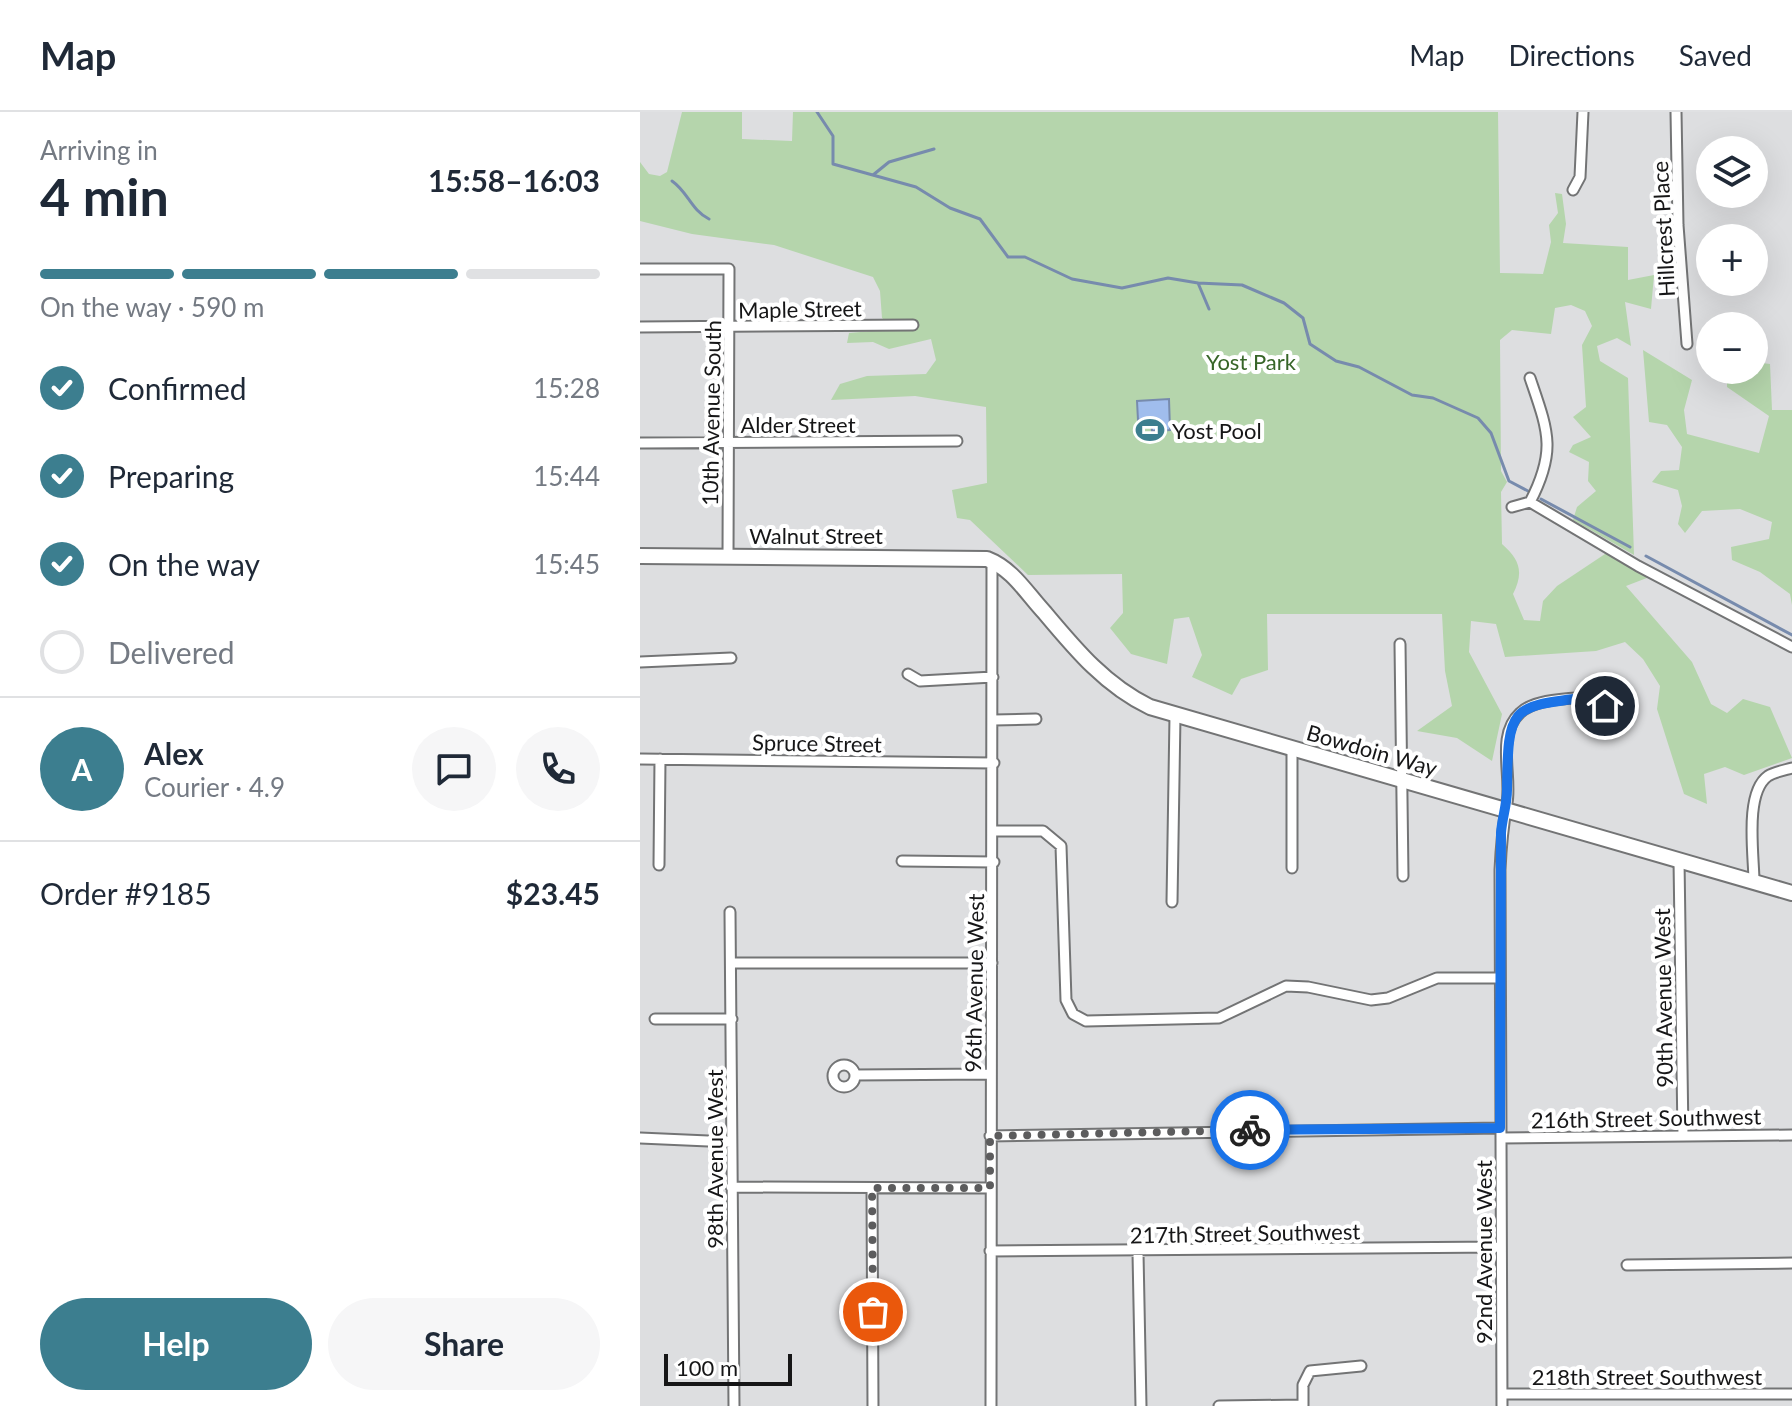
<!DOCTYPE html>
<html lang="en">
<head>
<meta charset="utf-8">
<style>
	:root { --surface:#fff; --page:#f6f6f7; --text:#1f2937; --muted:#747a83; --line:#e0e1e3; --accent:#3c7e8f }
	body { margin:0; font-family:Lato,sans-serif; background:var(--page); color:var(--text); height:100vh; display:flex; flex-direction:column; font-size:30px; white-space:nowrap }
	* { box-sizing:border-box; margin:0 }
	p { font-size:26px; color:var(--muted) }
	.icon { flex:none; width:44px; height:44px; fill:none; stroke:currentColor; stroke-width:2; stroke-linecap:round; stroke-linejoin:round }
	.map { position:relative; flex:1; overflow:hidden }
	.details { display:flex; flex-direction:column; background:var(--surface); width:640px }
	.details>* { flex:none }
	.controls { position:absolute; left:1056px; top:24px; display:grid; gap:16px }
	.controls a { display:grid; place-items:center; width:72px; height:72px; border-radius:50%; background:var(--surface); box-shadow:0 8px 32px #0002; font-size:40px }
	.scale { position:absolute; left:24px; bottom:20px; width:128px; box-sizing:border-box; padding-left:8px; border:4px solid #161617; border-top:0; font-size:22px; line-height:28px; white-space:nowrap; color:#161617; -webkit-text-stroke:6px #fff; paint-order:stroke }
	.pin { position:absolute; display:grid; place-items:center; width:68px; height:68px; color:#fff; margin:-34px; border:4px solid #fff; border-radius:50%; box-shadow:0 2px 8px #0007 }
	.courier { position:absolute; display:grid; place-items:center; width:80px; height:80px; margin:-40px; border:6px solid #1a73e8; border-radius:50%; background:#fff; color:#222; box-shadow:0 2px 10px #0007 }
	.overview em { font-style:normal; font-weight:700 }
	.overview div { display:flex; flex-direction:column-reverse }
	.overview { display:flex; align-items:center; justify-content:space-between; height:136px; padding:0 40px }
	h1 { font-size:52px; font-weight:700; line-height:60px }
	.bar { display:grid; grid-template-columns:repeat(4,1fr); gap:12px 8px; align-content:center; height:96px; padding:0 40px }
	.bar i { height:10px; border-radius:6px; background:var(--line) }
	.bar .active { background:var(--accent) }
	.bar p { grid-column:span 4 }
	.line { display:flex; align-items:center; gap:20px; padding:0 40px; border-top:2px solid var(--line) }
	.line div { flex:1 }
	.round { display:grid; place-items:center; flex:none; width:84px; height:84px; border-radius:42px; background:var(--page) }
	ol { padding:0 40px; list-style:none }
	li { display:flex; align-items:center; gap:24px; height:88px }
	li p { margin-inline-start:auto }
	li .icon { padding:8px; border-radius:50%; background:var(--accent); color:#fff; stroke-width:4 }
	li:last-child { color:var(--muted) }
	li i { width:44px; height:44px; border:4px solid var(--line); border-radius:50% }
	.button { display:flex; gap:16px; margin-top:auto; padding:16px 40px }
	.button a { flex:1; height:92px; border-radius:48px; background:var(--accent); color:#fff; font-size:32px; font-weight:700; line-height:92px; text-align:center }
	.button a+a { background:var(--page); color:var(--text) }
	header { display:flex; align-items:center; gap:48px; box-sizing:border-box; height:112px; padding:0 40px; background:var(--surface); border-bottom:2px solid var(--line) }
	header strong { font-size:38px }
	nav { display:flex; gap:44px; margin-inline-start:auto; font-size:28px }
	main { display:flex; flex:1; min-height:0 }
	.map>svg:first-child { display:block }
</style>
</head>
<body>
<header>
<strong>Map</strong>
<nav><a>Map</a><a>Directions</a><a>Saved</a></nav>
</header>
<main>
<section class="details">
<div class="overview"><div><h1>4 min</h1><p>Arriving in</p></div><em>15:58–16:03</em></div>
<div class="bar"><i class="active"></i><i class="active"></i><i class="active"></i><i></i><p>On the way · 590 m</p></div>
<ol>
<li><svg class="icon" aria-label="check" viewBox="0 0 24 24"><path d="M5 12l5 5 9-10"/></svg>Confirmed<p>15:28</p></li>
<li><svg class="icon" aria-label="check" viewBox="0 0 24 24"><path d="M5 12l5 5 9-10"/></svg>Preparing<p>15:44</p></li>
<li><svg class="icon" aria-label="check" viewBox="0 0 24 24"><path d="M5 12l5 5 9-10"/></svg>On the way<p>15:45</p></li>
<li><i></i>Delivered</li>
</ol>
<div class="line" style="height:144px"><b class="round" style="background:var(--accent);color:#fff">A</b><div><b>Alex</b><p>Courier · 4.9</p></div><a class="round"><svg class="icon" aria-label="chat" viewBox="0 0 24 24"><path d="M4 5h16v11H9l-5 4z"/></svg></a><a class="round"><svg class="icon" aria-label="phone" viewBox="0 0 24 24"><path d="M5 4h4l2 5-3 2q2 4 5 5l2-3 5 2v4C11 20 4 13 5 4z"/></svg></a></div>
<div class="line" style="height:104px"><div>Order #9185</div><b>$23.45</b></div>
<div class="button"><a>Help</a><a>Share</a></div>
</section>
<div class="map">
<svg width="1152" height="1294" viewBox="0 0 1152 1294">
	<rect width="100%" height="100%" fill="#dddee0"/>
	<path fill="#b5d5ac" d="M 42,0 L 102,0 L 102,27 L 152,29 L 153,0 L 858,0 L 860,161 L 903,162 L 911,130 L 909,113 L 918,101 L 915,81 L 922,82 L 926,112 L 923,131 L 988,135 L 988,168 L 1014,163 L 1011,197 L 985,190 L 991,234 L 977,226 L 957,234 L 960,249 L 988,266 L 994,443 L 933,408 L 937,395 L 956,379 L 948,369 L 949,350 L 929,340 L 933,333 L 951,325 L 933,305 L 946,295 L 942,233 L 952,214 L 945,199 L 931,193 L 915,196 L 911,222 L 872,218 L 860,228 L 861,359 L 867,370 L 861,380 L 862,432 C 880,448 884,460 873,482 L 884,508 L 900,509 L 903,489 L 917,474 L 971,438 L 1012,464 L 986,474 L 1052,550 L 1071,592 L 1087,601 L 1103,587 L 1130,595 L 1152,646 L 1104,663 L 1085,655 L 1064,662 L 1067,692 L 1044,682 L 1017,597 L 1020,574 L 1003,547 L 985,530 L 956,539 L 865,545 L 856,512 L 831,509 L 829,540 L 862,602 L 852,649 L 817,626 L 777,619 L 812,594 L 805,559 L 802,502 L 627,502 L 628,558 L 601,567 L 592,583 L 552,565 L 562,543 L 549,505 L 534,507 L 527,552 L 491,542 L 470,516 L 483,501 L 482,462 L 388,463 L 330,408 L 317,406 L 312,378 L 347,371 L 346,295 L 275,284 L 191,288 L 200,272 L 227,264 L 286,262 L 296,248 L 291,227 L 249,237 L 233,230 L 207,231 L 209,221 L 277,215 L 273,208 L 247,210 L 242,206 L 240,179 L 233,165 L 134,133 L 52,122 L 0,109 L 0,50 L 9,62 L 20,64 L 27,60 Z
		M 1003,238 L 1052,268 L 1044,298 L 1047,322 L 1119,341 L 1129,304 L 1087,275 L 1087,258 L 1114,258 L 1114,250 L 1130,252 L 1132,298 L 1152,298 L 1152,493 L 1150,482 L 1120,460 L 1092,448 L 1091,435 L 1129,427 L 1132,410 L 1100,397 L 1062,399 L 1045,421 L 1038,412 L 1042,394 L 1038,378 L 1012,370 L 1021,359 L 1039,358 L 1042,335 L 1027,313 L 1009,310 Z"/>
	<path fill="#a0bded" stroke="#778bad" stroke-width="2" d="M 529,287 L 530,318 L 512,319 L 511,307 L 498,308 L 497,289 Z"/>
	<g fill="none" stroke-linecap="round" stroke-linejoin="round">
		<path stroke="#778bad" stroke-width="3" d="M 177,0 L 193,24 L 193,52 L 276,75 L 310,96 L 340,107 L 368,145 L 385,145 L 432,167 L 482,176 L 528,166 L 558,171 L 569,197
			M 233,63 L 249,50 L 294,37
			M 32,69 C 48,80 51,98 69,107
			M 558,171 L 602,173 L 644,191 L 663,206 L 670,232 L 696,249 L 719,255 L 772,283 L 793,286 L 838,306 L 851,321 L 869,369 L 888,379
			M 901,387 L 990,435
			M 1006,444 L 1152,523"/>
		<defs>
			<path id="street" d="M 1036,0 L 1038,113 L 1047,232
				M 933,78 L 940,65 L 943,0
				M 0,157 L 89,157 L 88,445
				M 0,215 L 273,213
				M 890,266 C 908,319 917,338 890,390
				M 0,331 L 317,329
				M 890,390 L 998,454 L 1152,535
				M 872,395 L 890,390
				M 760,532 L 763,764
				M 0,550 L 91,546
				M 268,562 L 280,569 L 353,565
				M958 583a12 12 0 1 1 24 0a12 12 0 1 1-24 0Z
				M 354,608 L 396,607
				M 652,639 L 652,756
				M 0,647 L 354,651
				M 354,719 L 403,719 L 421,734 L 426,888 L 433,902 L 446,909 L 579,906 L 646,874 L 668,875 L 731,888 L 748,886 L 797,866 L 860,866
				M 1039,748 L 1043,1024
				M 262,749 L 354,750
				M 19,753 L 20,647
				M 1114,770 C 1114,744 1104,681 1128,664 C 1134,660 1145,658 1152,656
				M 532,790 L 535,604
				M 90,800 L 94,1294
				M 92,851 L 352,851
				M 15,907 L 92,907
				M193 964a11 11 0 1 1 22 0a11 11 0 1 1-22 0Z
				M 215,963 L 350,962
				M 350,1024 L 860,1016
				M 0,1026 L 91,1030
				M 861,1026 L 1152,1023
				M 91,1075 L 350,1076
				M 232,1076 L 233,1294
				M 350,1139 L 861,1135
				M 498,1141 L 501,1294
				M 987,1153 L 1152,1151
				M 862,1282 L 1152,1282
				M 351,1294 L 352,449
				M 579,1294 L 663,1293
				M 663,1294 L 663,1273 L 670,1259 L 721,1254
				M 862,1294 L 860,758 C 861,735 863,714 867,691 C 872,663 856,623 880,601 C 896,585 936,587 958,584"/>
			<path id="secondary" d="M 0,444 L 347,447 C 373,457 387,482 405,501 C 436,538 466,574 510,595 L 1152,781"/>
		</defs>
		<use href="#street" stroke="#737475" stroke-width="13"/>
		<use href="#secondary" stroke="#737475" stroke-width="18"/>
		<use href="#street" stroke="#fff" stroke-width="9"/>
		<use href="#secondary" stroke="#fff" stroke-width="14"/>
	</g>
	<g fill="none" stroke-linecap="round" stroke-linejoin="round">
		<path stroke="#5c5c5d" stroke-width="8" stroke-dasharray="0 14.4" d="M 233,1200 L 232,1076 L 350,1076 L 350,1024 L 610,1018"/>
		<path stroke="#1a73e8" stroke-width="10" d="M 610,1018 L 860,1016 L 861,721 C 862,706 867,693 867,678 C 868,589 871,595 958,584 L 965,594"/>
	</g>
	<defs>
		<symbol id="stadium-bare" viewBox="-9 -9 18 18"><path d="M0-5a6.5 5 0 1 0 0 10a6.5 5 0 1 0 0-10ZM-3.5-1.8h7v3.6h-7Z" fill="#3c7e8f" stroke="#fff" stroke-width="2.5" paint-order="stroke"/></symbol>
	</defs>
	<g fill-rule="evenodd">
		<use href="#stadium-bare" x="490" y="298" width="40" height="40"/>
	</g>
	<g text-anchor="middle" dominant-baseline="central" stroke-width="8" stroke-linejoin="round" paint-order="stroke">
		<g font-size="22" fill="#161617" stroke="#fff">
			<text transform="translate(1023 117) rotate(-93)">Hillcrest Place</text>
			<text transform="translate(160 197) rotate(-1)">Maple Street</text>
			<text transform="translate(71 301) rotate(-89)">10th Avenue South</text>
			<text x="158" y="312">Alder Street</text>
			<text x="176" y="423">Walnut Street</text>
			<text transform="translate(177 631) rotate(1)">Spruce Street</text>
			<text transform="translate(732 638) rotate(16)">Bowdoin Way</text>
			<text transform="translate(334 871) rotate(-89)">96th Avenue West</text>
			<text transform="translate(1023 886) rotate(-91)">90th Avenue West</text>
			<text transform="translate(1006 1006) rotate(-1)">216th Street Southwest</text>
			<text transform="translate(74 1047) rotate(-90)">98th Avenue West</text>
			<text transform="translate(605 1121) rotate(-1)">217th Street Southwest</text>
			<text transform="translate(843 1140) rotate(-90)">92nd Avenue West</text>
			<text x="1007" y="1264">218th Street Southwest</text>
		</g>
		<g font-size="22" fill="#376528" stroke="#fff">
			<text x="611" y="249">Yost Park</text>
		</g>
		<g font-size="22" fill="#161617" stroke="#fff" text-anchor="start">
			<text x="532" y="318">Yost Pool</text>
		</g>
	</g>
</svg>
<div class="controls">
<a><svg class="icon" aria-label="layers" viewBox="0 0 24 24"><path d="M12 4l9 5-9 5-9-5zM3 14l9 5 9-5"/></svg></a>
<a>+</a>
<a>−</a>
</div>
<div class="scale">100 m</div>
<div class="pin" style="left:233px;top:1200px;background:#ea580c"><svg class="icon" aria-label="bag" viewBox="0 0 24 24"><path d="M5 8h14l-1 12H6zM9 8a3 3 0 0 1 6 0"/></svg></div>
<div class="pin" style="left:965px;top:594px;background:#1f2937"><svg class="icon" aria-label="home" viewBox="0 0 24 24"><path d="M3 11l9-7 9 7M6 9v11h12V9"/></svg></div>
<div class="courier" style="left:610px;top:1018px"><svg class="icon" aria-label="bike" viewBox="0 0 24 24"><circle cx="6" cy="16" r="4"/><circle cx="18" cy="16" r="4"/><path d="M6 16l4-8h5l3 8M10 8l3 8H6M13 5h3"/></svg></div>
</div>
</main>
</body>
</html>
